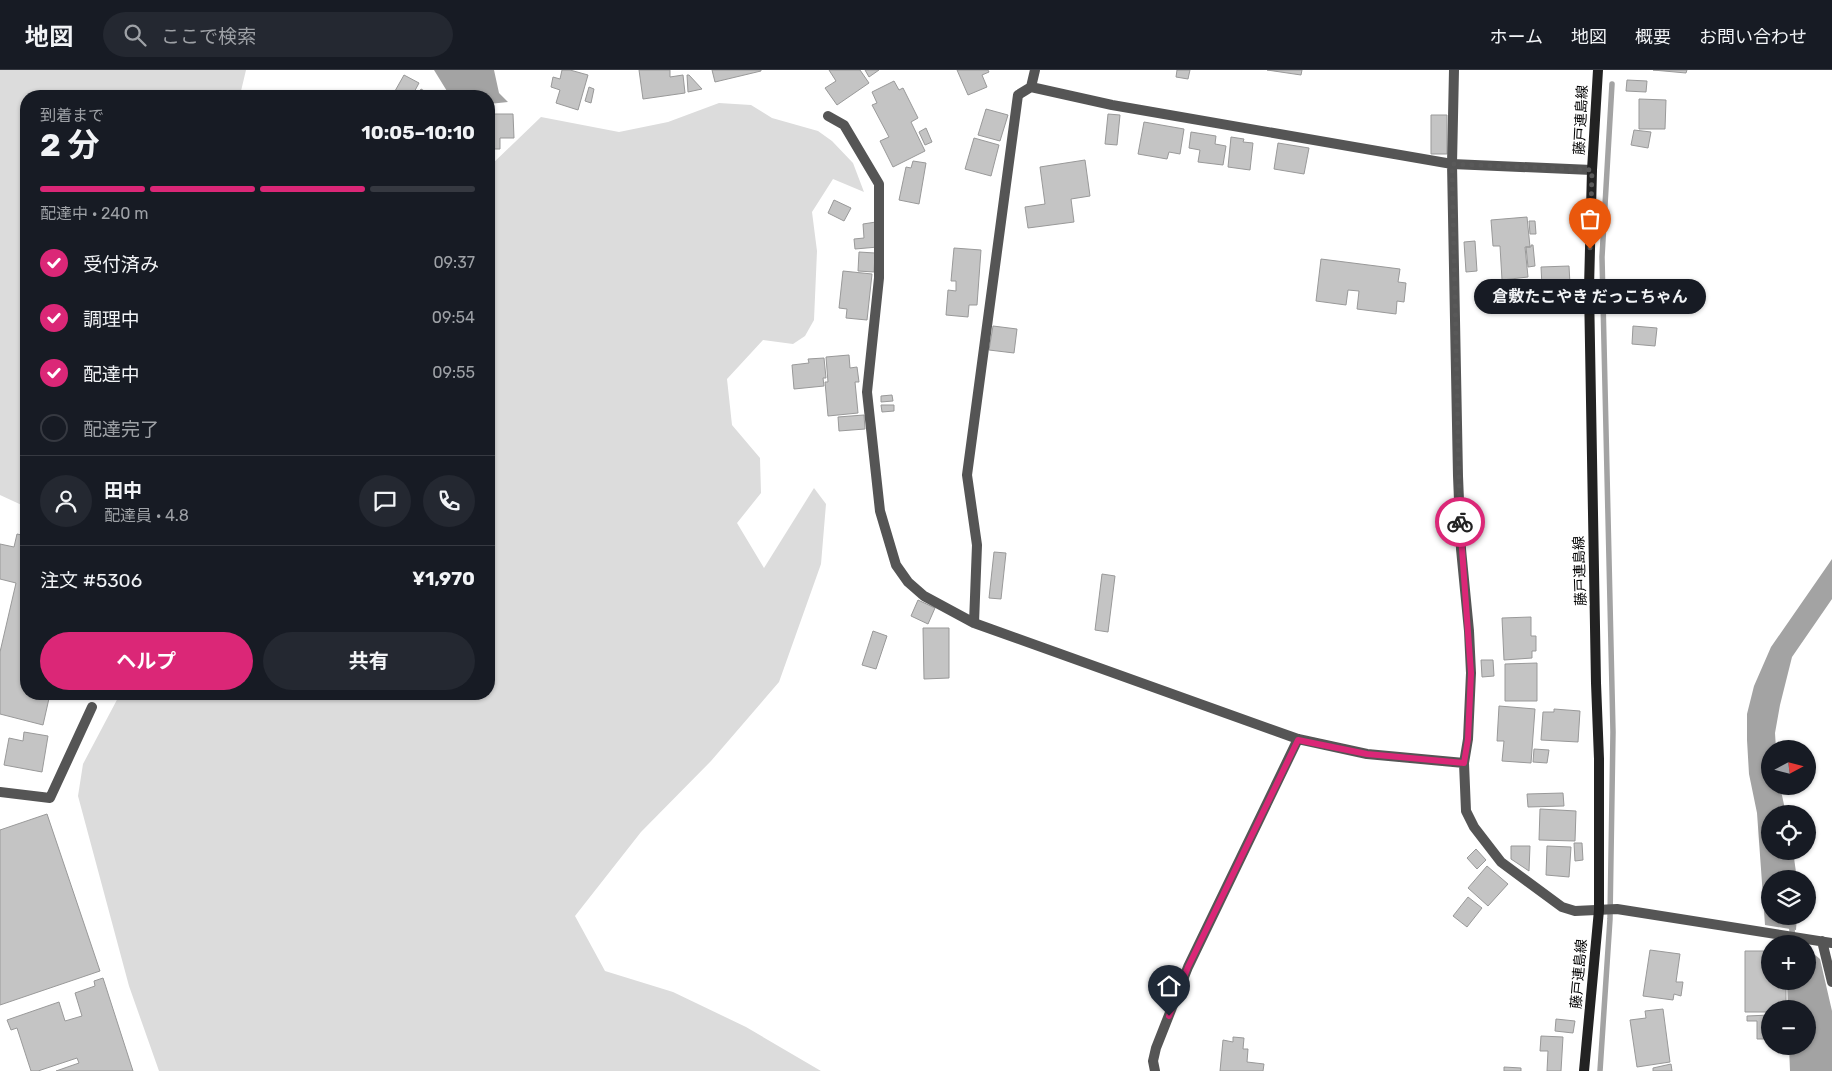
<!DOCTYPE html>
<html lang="ja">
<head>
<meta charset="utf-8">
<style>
	:root { --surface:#171b24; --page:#242831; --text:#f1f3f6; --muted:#9ea1a6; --line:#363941; --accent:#db2777 }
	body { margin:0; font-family:Rubik,"Noto Sans JP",sans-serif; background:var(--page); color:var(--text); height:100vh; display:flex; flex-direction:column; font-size:19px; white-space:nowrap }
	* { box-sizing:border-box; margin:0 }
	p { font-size:16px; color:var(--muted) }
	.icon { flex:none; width:28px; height:28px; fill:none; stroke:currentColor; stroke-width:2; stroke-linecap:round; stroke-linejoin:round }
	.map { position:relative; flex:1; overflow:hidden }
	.side { position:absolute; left:20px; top:20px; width:475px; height:610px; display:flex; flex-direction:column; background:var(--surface); border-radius:20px; box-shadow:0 1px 4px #0004 }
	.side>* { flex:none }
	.needle { width:32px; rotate:83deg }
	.tools { position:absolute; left:1761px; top:670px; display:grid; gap:10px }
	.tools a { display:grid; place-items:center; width:55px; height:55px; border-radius:50%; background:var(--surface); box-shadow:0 1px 4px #0004; font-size:25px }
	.pin { position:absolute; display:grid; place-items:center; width:42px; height:42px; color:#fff; margin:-51px -21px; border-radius:50% 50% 50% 0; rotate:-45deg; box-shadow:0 0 5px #0007 }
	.pin .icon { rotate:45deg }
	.courier { position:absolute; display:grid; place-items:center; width:50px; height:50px; margin:-25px; border:4px solid #db2777; border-radius:50%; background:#fff; color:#222; box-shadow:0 1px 6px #0007 }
	.bubble { position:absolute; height:35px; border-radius:18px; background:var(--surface); box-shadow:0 1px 4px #0004; font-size:16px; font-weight:700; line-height:35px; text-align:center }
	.summary em { font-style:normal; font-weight:700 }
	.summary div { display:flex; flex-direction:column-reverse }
	.summary { display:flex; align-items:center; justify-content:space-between; height:85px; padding:0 20px }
	h1 { font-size:32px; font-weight:700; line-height:38px }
	.bar { display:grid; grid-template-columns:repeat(4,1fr); gap:8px 5px; align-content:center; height:60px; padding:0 20px }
	.bar i { height:6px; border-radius:4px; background:var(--line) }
	.bar .active { background:var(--accent) }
	.bar p { grid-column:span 4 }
	.line { display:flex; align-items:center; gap:12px; padding:0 20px; border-top:1px solid var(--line) }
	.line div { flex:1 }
	.round { display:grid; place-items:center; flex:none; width:52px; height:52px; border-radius:26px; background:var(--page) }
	ol { padding:0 20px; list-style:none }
	li { display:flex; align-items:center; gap:15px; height:55px }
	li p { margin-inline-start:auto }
	li .icon { padding:5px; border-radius:50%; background:var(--accent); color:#fff; stroke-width:4 }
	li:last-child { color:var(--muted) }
	li i { width:28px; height:28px; border:2px solid var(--line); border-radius:50% }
	.action { display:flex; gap:10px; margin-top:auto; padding:10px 20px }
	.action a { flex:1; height:58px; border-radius:30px; background:var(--accent); color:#fff; font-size:20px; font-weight:700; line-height:58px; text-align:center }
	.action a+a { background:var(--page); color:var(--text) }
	header { display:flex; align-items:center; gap:30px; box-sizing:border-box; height:70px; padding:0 25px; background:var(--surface); border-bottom:1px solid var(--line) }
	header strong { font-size:24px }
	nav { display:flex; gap:28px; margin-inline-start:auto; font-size:18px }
	.search { width:350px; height:45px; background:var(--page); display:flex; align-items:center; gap:12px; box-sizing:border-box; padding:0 18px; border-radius:28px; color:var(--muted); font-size:19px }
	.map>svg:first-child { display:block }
</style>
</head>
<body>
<header>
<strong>地図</strong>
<div class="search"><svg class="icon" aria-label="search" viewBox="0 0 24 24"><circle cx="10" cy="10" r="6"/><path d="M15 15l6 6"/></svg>ここで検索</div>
<nav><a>ホーム</a><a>地図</a><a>概要</a><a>お問い合わせ</a></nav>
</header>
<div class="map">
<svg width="1832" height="1001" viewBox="0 0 1832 1001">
	<rect width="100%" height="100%" fill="#fff"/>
	<path fill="#dcdcdc" d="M 0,0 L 246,0 L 241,21 L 253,26 L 26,26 L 26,437 L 0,425 Z
		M 719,33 L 751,35 L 772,48 L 818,61 L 832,71 L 853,93 L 864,122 L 833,109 L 812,142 L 817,181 L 814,250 L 805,266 L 793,274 L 763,270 L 727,309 L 732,355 L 760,388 L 761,423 L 737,453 L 764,498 L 814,418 L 826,434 L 821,494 L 779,612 L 711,691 L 641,762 L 575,846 L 605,901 L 673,922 L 746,957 L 821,1001 L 159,1001 L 129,916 L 78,726 L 83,694 L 120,624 L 489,624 L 489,97 L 541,47 L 619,62 L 668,52 Z"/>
	<path fill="#a3a3a3" d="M 434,0 L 494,0 L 499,23 L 508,32 L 489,34 L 489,26 L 450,26 Z
		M 1832,489 L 1832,529 L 1792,587 L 1780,635 L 1775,663 L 1776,679 L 1770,679 L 1770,716 L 1780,716 L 1786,744 L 1770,744 L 1770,781 L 1793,781 L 1797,809 L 1770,809 L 1770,846 L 1797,846 L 1796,860 L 1765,855 L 1757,743 L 1749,704 L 1747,670 L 1747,644 L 1754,616 L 1771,577 Z
		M 1808,879 L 1820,889 L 1832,941 L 1832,1001 L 1790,1001 L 1789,976 L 1808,976 L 1808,939 L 1788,939 L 1787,911 L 1808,911 Z"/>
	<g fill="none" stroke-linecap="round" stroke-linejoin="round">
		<path stroke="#a3a3a3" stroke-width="5.5" d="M 1790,846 L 1794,874
			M 1600,1001 L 1610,849 L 1613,662 L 1602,187 L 1612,14"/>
	</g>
	<path fill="#c4c4c4" stroke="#999" d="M 562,0 L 570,0 L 588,5 L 578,40 L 556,33 L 560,20 L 551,17 L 553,7 L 560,9 Z
		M 639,0 L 670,0 L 670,7 L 683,5 L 685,23 L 643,29 Z
		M 712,0 L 761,0 L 761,1 L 715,12 Z
		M 829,0 L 860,0 L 869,13 L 837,35 L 825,18 L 836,11 Z
		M 865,0 L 879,0 L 869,7 Z
		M 957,0 L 988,0 L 989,2 L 982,5 L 987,17 L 968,25 Z
		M 1177,0 L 1190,0 L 1188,9 L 1176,7 Z
		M 1267,0 L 1302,0 L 1301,5 Z
		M 1653,0 L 1687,0 L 1686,3 Z
		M 404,5 L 419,13 L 412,26 L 404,26 L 395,21 Z
		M 687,5 L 689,5 L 702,19 L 688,22 Z
		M 1627,10 L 1647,11 L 1646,22 L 1626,21 Z
		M 894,11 L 899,20 L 903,18 L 918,48 L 911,52 L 925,81 L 893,97 L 880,71 L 889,67 L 872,35 L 877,33 L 872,22 Z
		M 589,17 L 594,19 L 591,33 L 585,31 Z
		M 421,19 L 433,26 L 417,26 Z
		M 1639,29 L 1666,30 L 1665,59 L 1639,59 Z
		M 986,39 L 1008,45 L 1000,71 L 978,65 Z
		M 489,44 L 513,44 L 514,68 L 500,68 L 500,79 L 489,79 Z
		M 1108,44 L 1120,45 L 1117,75 L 1105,74 Z
		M 1431,45 L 1447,45 L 1447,84 L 1431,84 Z
		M 1144,52 L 1184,59 L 1180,84 L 1169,82 L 1167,89 L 1138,84 Z
		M 926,58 L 932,72 L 925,75 L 919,62 Z
		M 1634,60 L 1651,62 L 1648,78 L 1631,75 Z
		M 1191,62 L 1216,66 L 1215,74 L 1226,76 L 1223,95 L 1198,92 L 1200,80 L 1189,78 Z
		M 1231,67 L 1244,69 L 1243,72 L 1253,73 L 1250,100 L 1228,97 Z
		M 974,68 L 999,75 L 991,106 L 965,99 Z
		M 1278,73 L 1309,78 L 1304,104 L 1274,99 Z
		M 1085,90 L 1090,126 L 1071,129 L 1074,152 L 1028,158 L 1025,137 L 1045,134 L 1040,97 Z
		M 913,91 L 926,93 L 919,134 L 899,130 L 906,97 L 911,98 Z
		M 834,130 L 851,138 L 844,151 L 828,143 Z
		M 1527,147 L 1530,177 L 1525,177 L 1528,207 L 1502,210 L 1500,176 L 1493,176 L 1491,150 Z
		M 1529,151 L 1535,151 L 1536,164 L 1530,164 Z
		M 876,152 L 878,177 L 855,179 L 854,169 L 864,168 L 863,154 Z
		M 1475,171 L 1477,201 L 1466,202 L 1464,172 Z
		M 1531,175 L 1533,175 L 1535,196 L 1528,197 L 1526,177 L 1531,177 Z
		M 954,178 L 981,180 L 977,235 L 969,235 L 968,247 L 946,245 L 948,220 L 956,221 L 956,211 L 951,211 Z
		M 859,182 L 875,183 L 874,202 L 858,201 Z
		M 1321,189 L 1400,199 L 1398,212 L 1406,213 L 1404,232 L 1397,231 L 1396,244 L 1357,239 L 1359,221 L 1348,220 L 1346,235 L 1316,231 Z
		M 1569,196 L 1570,214 L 1542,216 L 1541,197 Z
		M 843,201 L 872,204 L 867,250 L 846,248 L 847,239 L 839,238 Z
		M 993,256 L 1017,259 L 1014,283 L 989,280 Z
		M 1633,256 L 1657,258 L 1655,276 L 1632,274 Z
		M 849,285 L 850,298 L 857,297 L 859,312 L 855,312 L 858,343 L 828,346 L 825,312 L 828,312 L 826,287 Z
		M 824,288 L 826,308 L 823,308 L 824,316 L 794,319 L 792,295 L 809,293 L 808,289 Z
		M 892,325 L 893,331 L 881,332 L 881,326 Z
		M 881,335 L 894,335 L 894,341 L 882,342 Z
		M 864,345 L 865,359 L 839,361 L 838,347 Z
		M 17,464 L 26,466 L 26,624 L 50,624 L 43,655 L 0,644 L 0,582 L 16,513 L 0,509 L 0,474 L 14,477 Z
		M 994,482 L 1006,483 L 1001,529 L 989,528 Z
		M 1102,504 L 1115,506 L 1108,562 L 1095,560 Z
		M 918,530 L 935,538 L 928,554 L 911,546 Z
		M 1531,547 L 1531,566 L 1536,566 L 1536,581 L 1532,581 L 1532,588 L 1504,590 L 1502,548 Z
		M 923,558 L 949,558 L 949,608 L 924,609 Z
		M 873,561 L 887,566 L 876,599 L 862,595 Z
		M 1481,590 L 1493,590 L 1494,606 L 1482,607 Z
		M 1537,593 L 1537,631 L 1505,631 L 1505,594 Z
		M 1499,636 L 1535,639 L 1531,693 L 1502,691 L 1504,671 L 1497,671 Z
		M 1554,639 L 1580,641 L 1578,672 L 1541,670 L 1543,642 L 1554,642 Z
		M 24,662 L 48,666 L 42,702 L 4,695 L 9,668 L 23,671 Z
		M 1534,679 L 1549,680 L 1547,693 L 1533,692 Z
		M 1563,723 L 1564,736 L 1528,737 L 1527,724 Z
		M 1540,739 L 1576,741 L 1575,771 L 1539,770 Z
		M 47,744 L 100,901 L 0,935 L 0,760 Z
		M 1574,773 L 1582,773 L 1583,790 L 1575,791 Z
		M 1511,776 L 1530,776 L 1529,801 L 1511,789 Z
		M 1547,776 L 1571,777 L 1569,807 L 1546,805 Z
		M 1476,779 L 1486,790 L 1477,799 L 1467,788 Z
		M 1487,796 L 1508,814 L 1488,836 L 1468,818 Z
		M 1468,827 L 1482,838 L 1467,857 L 1453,846 Z
		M 1650,880 L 1680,884 L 1676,912 L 1683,912 L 1681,926 L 1674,924 L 1673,930 L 1643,926 Z
		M 1745,881 L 1770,881 L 1770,911 L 1786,911 L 1786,939 L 1770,939 L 1770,942 L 1745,942 Z
		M 103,908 L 133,1001 L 56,1001 L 79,993 L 77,988 L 38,1001 L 31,1001 L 17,958 L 11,960 L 7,950 L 59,932 L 65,951 L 82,946 L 75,923 L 95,916 L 94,911 Z
		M 1663,939 L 1670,992 L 1637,997 L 1630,950 L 1646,948 L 1645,941 Z
		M 1770,945 L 1770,969 L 1757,969 L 1757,951 L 1747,951 L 1747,946 Z
		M 1556,949 L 1575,951 L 1573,963 L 1555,961 Z
		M 1541,966 L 1563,967 L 1561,1001 L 1547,1001 L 1548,981 L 1540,981 Z
		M 1233,967 L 1244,968 L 1243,979 L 1248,979 L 1247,992 L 1264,994 L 1263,1001 L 1220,1001 L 1223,970 L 1233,972 Z
		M 1671,994 L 1672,1001 L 1653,1001 L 1653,998 Z
		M 1504,997 L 1521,998 L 1521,1001 L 1504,1001 Z"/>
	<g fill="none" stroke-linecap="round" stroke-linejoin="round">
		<path stroke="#555" stroke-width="10" d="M 1454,0 L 1452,94 L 1458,406 L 1461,479 L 1469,561 L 1471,603 L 1468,669 L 1464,693 L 1466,741 L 1474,757 L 1501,792 L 1562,837 L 1575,841 L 1617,839 L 1832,873
			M 1031,17 L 1035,0
			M 828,46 L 844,55 L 879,114 L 879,208 L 867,322 L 880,441 L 896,495 L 908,512 L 924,526 L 974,553 L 1298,669 L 1367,684 L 1464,693
			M 974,553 L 977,475 L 967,405 L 1018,25 L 1031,17 L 1112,35 L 1452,94 L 1592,100
			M 0,722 L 50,728 L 92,637
			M 1822,871 L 1832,912
			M 1155,1001 L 1153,991 L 1156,978 L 1188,897 L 1298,669"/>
		<path stroke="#222" stroke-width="10" d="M 1584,1001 L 1599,840 L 1599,689 L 1596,613 L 1589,218 L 1592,100 L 1598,0"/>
	</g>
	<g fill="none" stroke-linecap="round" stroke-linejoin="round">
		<path stroke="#595959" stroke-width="5" stroke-dasharray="0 9" d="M 1460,452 L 1452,94 L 1592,100 L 1590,179"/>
		<path stroke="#db2777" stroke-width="6" d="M 1169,946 L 1188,897 L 1298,670 L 1367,684 L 1464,693 L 1468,669 L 1471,603 L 1460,452"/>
	</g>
	<g text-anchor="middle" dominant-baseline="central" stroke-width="5" stroke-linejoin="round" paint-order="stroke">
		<g font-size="14" fill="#000" stroke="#fff">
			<text transform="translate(1581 50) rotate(-87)">藤戸連島線</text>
			<text transform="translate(1580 501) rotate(-92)">藤戸連島線</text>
			<text transform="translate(1579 904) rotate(-85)">藤戸連島線</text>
		</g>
	</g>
</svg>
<div class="tools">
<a><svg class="needle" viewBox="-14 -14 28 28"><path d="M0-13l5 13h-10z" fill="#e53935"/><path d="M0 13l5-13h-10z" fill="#9ea1a6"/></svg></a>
<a><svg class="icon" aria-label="locate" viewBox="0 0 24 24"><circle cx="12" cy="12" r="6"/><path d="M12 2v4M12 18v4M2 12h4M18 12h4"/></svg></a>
<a><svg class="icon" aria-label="layers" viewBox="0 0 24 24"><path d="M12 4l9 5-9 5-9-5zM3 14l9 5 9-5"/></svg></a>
<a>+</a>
<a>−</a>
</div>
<div class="pin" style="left:1590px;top:179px;background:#ea580c"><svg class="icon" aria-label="bag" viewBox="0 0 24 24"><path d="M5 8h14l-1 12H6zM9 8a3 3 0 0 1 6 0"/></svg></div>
<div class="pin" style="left:1169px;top:946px;background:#1f2937"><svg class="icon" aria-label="home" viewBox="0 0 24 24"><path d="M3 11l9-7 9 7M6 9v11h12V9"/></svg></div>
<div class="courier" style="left:1460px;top:452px"><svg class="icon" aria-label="bike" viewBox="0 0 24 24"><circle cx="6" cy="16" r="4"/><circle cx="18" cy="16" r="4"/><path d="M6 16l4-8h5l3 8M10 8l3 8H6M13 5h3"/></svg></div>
<div class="bubble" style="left:1474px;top:209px;width:232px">倉敷たこやき だっこちゃん</div>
<section class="side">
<div class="summary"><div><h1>2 分</h1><p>到着まで</p></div><em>10:05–10:10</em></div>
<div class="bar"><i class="active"></i><i class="active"></i><i class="active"></i><i></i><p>配達中 · 240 m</p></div>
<ol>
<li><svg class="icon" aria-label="check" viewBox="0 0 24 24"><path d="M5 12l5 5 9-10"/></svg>受付済み<p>09:37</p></li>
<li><svg class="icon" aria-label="check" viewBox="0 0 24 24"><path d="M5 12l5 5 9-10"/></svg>調理中<p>09:54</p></li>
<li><svg class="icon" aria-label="check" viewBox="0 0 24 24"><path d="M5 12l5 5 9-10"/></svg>配達中<p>09:55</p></li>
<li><i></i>配達完了</li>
</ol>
<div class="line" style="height:90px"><a class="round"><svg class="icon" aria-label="person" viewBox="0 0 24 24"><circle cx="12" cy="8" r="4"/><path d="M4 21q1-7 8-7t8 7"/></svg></a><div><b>田中</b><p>配達員 · 4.8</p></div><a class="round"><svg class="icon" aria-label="chat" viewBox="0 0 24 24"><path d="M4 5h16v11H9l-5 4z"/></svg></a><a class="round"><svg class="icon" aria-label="phone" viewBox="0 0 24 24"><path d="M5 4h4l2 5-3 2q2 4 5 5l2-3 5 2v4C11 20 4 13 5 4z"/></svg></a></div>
<div class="line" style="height:65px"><div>注文 #5306</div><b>¥1,970</b></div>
<div class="action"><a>ヘルプ</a><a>共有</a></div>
</section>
</div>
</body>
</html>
